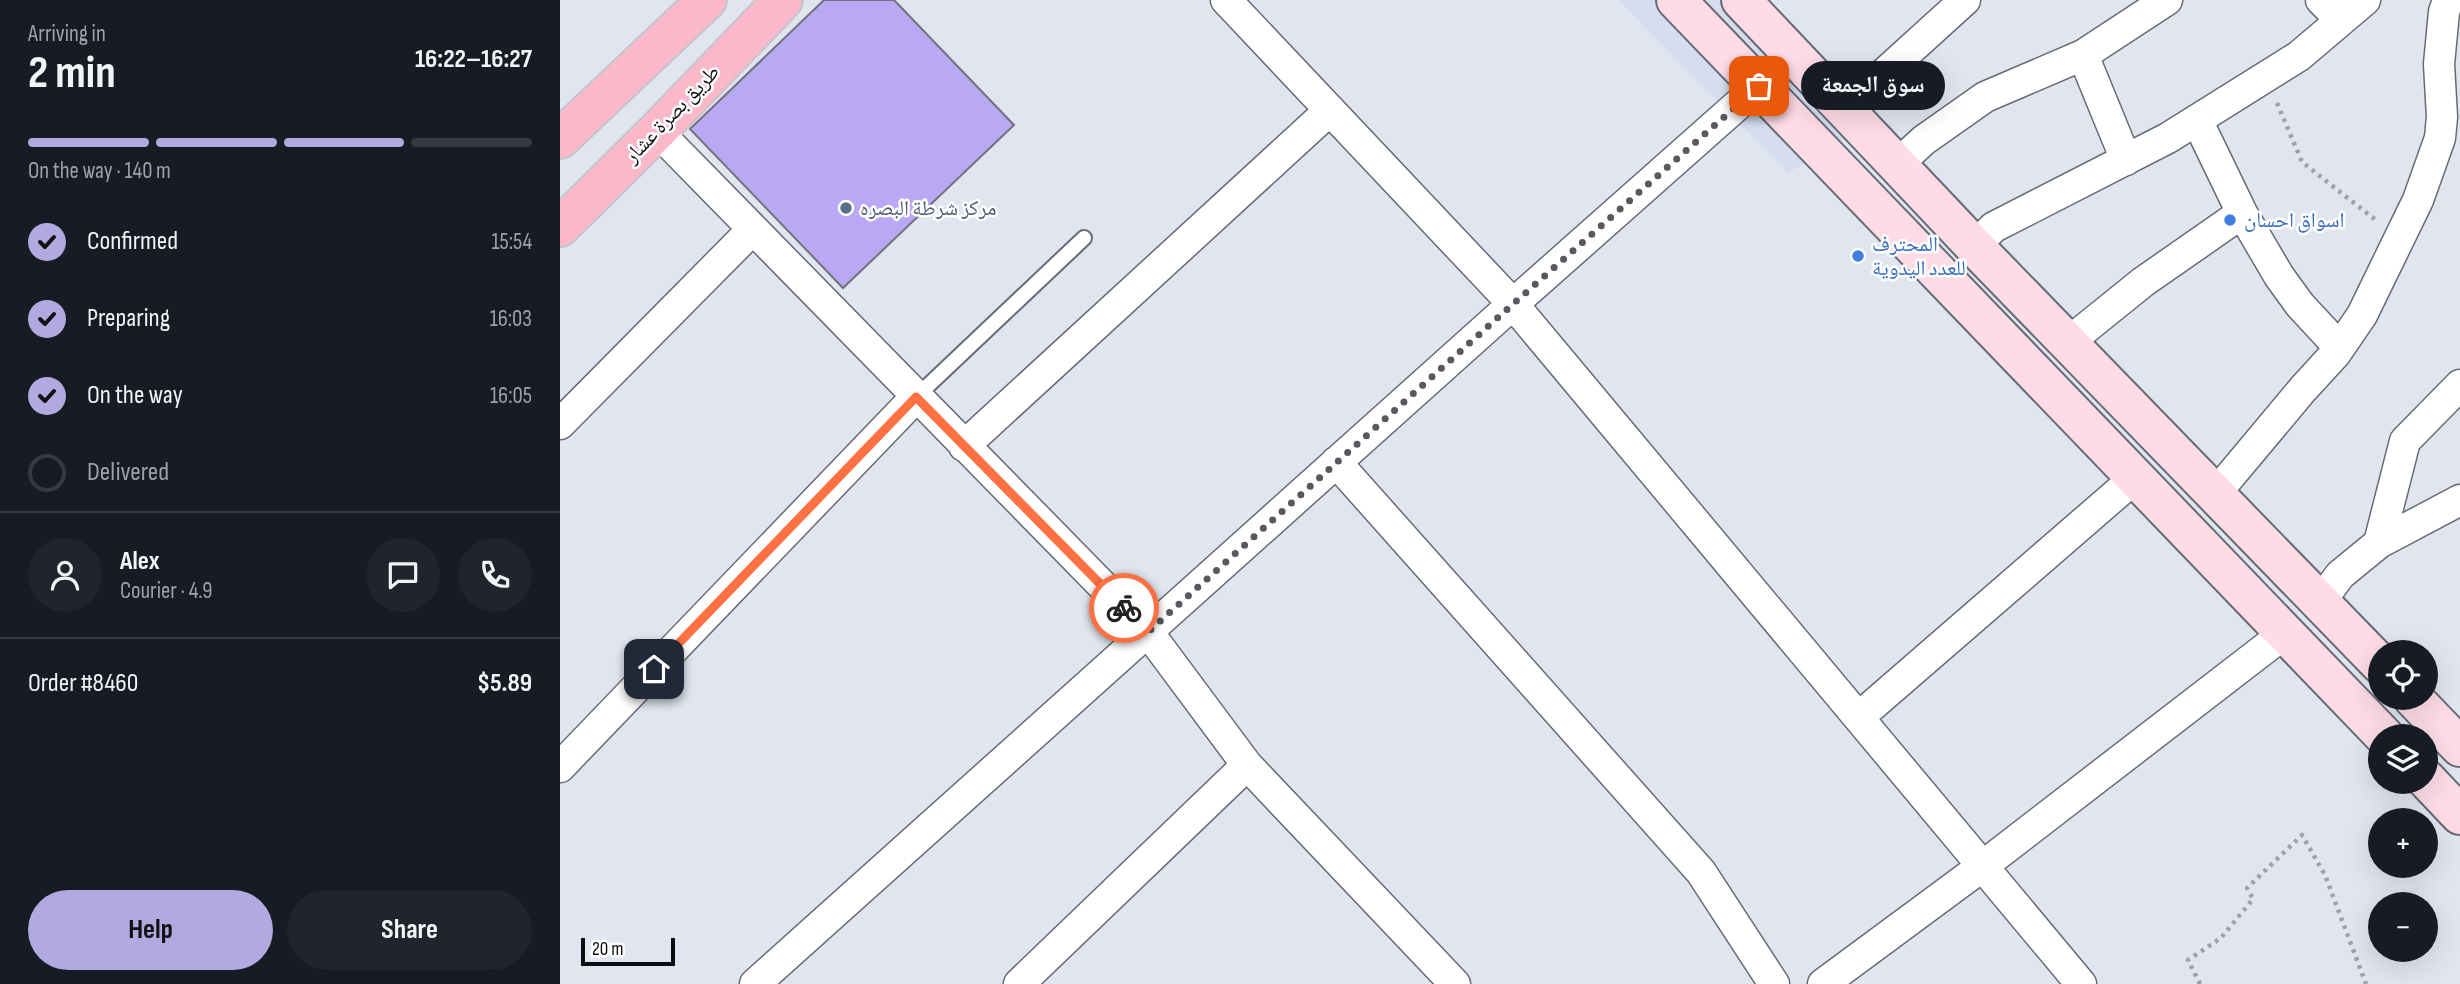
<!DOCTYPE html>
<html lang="en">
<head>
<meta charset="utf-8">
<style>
	:root { --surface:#171b24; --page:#20242c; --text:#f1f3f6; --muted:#9ea1a6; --line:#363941; --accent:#b3a9e1 }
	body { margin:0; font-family:"Sofia Sans Condensed","Noto Naskh Arabic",sans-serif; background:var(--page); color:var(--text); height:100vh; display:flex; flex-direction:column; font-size:26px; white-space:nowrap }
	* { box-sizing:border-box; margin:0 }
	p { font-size:23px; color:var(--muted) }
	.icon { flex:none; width:38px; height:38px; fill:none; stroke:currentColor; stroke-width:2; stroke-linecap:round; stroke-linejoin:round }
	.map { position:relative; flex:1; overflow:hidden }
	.details { display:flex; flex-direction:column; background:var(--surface); width:560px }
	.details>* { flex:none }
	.fabs { position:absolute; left:1808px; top:640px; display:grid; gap:14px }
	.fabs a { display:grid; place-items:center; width:70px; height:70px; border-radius:50%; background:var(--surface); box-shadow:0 7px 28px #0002; font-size:35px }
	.scale { position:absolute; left:21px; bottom:18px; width:94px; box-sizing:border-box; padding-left:7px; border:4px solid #0b0d10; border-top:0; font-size:19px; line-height:24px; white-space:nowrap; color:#0b0d10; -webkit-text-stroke:5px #fff; paint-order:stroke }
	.pin { position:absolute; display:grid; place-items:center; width:60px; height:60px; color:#fff; margin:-30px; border-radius:14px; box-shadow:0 4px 10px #0006 }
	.courier { position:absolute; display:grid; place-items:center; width:70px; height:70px; margin:-35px; border:5px solid #ff7043; border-radius:50%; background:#fff; color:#222; box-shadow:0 2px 9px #0007 }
	.bubble { position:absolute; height:49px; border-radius:24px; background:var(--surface); box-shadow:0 7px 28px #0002; font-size:23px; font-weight:700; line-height:49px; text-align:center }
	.headline em { font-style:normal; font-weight:700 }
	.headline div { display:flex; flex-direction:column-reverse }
	.headline { display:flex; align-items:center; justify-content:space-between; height:119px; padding:0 28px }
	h1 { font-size:46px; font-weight:700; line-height:52px }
	.bar { display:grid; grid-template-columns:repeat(4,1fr); gap:10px 7px; align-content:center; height:84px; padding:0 28px }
	.bar i { height:9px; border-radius:5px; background:var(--line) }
	.bar .selected { background:var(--accent) }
	.bar p { grid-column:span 4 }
	.line { display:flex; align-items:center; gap:18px; padding:0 28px; border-top:2px solid var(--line) }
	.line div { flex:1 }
	.round { display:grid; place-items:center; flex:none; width:74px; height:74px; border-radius:37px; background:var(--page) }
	ol { padding:0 28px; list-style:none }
	li { display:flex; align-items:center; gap:21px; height:77px }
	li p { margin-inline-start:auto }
	li .icon { padding:7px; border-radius:50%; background:var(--accent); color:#111; stroke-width:4 }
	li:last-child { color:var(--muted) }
	li i { width:38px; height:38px; border:4px solid var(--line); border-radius:50% }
	.cta { display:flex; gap:14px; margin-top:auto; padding:14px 28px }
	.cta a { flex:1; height:80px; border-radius:42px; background:var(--accent); color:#111; font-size:28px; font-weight:700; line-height:80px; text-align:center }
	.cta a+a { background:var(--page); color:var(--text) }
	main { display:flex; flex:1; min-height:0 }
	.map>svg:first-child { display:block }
</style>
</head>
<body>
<main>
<section class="details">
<div class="headline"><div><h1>2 min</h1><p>Arriving in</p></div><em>16:22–16:27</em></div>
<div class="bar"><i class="selected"></i><i class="selected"></i><i class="selected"></i><i></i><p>On the way · 140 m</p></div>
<ol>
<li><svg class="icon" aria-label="check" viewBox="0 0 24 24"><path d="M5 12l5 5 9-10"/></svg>Confirmed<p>15:54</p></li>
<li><svg class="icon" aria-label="check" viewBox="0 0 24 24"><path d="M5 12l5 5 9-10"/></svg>Preparing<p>16:03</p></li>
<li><svg class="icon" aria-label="check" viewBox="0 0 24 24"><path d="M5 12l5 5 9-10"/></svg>On the way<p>16:05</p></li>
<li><i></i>Delivered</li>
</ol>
<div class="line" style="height:126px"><a class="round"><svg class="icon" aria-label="person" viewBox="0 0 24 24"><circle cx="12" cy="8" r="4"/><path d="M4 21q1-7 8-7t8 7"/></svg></a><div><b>Alex</b><p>Courier · 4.9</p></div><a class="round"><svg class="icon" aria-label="chat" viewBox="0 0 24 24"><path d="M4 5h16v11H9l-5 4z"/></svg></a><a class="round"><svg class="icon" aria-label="phone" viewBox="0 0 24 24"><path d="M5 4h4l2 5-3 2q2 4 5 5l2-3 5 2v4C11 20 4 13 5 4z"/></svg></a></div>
<div class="line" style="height:91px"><div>Order #8460</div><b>$5.89</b></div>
<div class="cta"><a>Help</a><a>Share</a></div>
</section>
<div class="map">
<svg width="1900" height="984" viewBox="0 0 1900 984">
	<rect width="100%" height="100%" fill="#e0e5ef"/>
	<path fill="#d6ddef" d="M 1058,0 L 1208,0 L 1316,120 L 1228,173 Z"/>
	<path fill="#b9a9f5" stroke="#73717b" stroke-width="2" d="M 264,0 L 334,0 L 454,125 L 283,288 L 130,129 Z"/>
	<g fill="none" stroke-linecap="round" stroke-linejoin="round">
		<defs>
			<path id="lane" d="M 356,397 L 524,238"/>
			<path id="street" d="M 666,0 L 953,304 L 1521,984
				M 1761,0 L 1781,20
				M 1285,109 L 1405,0
				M 97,131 L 588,632 L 687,765 L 895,984
				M 1566,160 L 1523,55 L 1607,0
				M 1345,171 L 1341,161 L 1364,140 L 1425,97 L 1523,55
				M 1682,213 L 1719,276 L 1740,305 L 1779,347
				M 1414,246 L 1434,227 L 1608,138 L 1739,56 L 1805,0
				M 1511,343 L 1521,332 L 1583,282 L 1682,213 L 1637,120
				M 0,424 L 193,229
				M 404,446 L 770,110
				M 776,462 L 1141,872 L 1214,984
				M 1656,493 L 1743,389 L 1776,353 L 1802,315 L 1858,200 L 1880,138 L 1882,117 L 1879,64 L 1884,12 L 1888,0
				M 1819,543 L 1845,441 L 1900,385
				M 1760,602 L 1780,575 L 1819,543 L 1900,500
				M 1299,717 L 1576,477
				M 0,767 L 356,397
				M 195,984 L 953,304 L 1199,86
				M 459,984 L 687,765
				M 1263,984 L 1424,865 L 1725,633"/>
			<path id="secondary" d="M 1116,0 L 1825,737
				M 1181,0 L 1414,246 L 1820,664
				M 1853,698 L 1900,747
				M 1866,779 L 1900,815"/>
			<path id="primary" d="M 0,139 L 147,0
				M 0,227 L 97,131 L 223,0"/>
		</defs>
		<use href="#lane" stroke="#676b74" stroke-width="18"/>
		<use href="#street" stroke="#676b74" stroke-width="33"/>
		<use href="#secondary" stroke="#676b74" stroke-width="42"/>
		<use href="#primary" stroke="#c4c5c6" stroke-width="42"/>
		<path stroke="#9da1a9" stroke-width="4.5" stroke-dasharray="3.5 5" stroke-linecap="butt" d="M 1717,103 L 1742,162 L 1817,221
			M 1640,984 L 1628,960 L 1661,938 L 1693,899 L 1687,888 L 1742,835 L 1765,875 L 1806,984"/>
		<use href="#lane" stroke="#fff" stroke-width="14"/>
		<use href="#street" stroke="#fff" stroke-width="30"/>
		<use href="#secondary" stroke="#fddce5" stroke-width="38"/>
		<use href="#primary" stroke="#fbb8cb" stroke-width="38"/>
	</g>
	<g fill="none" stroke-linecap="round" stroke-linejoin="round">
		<path stroke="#56595e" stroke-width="7" stroke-dasharray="0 12.6" d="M 564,608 L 588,632 L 953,304 L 1199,86"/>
		<path stroke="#ff7043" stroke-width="9" d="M 94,669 L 356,397 L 564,608"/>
	</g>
	<circle fill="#5c6f8a" stroke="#fff" stroke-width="2.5" cx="286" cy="208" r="7"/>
	<g fill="#3f7fe0" stroke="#fff" stroke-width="2.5">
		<circle cx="1670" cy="220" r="7"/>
		<circle cx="1298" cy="256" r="7"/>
	</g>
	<g text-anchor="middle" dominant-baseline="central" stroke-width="5" stroke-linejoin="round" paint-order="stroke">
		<g font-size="21" fill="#0b0d10" stroke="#fff">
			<text transform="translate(112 114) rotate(-46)">طريق بصرة عشار</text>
		</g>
		<g font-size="21" fill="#4e5e75" stroke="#fff" text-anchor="start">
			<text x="300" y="208">مركز شرطة البصره</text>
		</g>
		<g font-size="21" fill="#366cbe" stroke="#fff" text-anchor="start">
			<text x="1684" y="220">اسواق احسان</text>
			<text x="1312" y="244">المحترف<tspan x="1312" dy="24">للعدد اليدوية</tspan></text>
		</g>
	</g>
</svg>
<div class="fabs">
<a><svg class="icon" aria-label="locate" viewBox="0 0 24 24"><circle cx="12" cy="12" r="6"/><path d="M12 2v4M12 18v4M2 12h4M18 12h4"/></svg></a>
<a><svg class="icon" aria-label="layers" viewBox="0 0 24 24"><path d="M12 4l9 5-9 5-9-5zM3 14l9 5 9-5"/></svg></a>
<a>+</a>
<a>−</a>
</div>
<div class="scale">20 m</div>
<div class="pin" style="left:1199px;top:86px;background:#ea580c"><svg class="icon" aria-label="bag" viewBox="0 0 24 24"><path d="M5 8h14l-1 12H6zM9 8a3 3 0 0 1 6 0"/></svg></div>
<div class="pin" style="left:94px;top:669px;background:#1f2937"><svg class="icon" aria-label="home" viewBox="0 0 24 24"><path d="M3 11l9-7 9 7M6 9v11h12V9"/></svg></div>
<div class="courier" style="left:564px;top:608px"><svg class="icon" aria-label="bike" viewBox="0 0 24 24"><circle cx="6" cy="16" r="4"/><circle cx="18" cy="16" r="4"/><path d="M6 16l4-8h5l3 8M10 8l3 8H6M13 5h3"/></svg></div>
<div class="bubble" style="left:1241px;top:61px;width:144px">سوق الجمعة</div>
</div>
</main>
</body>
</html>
